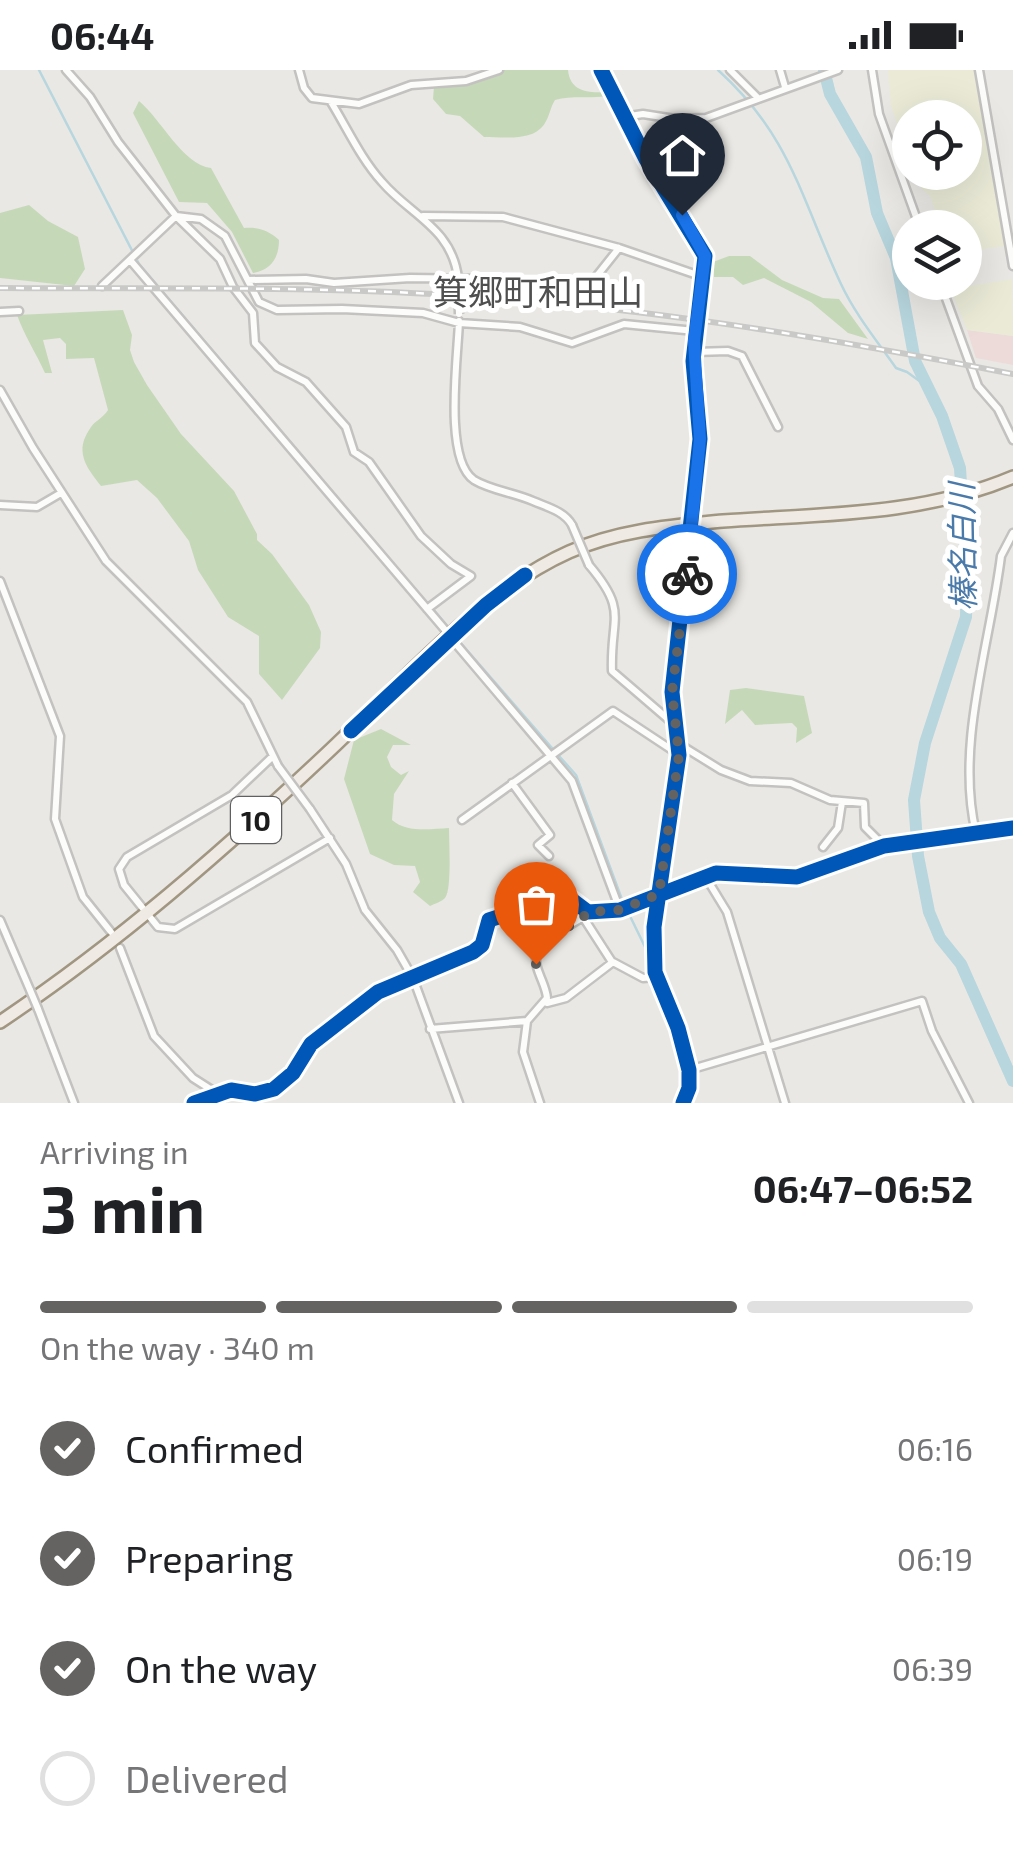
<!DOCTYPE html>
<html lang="en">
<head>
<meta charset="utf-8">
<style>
	:root { --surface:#fff; --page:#f6f6f6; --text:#202124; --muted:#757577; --line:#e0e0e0; --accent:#646362 }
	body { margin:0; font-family:"Exo 2","Noto Sans JP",sans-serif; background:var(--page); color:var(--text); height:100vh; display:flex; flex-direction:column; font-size:38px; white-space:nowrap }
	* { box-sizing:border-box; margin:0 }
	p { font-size:32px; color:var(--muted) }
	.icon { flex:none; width:55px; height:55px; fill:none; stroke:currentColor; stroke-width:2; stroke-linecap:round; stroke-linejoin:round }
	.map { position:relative; height:1033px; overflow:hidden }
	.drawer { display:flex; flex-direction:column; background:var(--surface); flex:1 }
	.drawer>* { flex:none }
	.tools { position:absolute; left:892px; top:30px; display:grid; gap:20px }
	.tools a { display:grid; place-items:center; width:90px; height:90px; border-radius:50%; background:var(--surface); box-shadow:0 10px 40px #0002; font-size:50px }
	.pin { position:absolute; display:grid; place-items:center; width:85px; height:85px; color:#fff; margin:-102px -42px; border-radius:50% 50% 50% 0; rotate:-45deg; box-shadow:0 0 10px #0007 }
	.pin .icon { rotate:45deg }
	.courier { position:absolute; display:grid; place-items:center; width:100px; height:100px; margin:-50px; border:8px solid #1a73e8; border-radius:50%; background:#fff; color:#222; box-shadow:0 2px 12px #0007 }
	.head em { font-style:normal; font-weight:700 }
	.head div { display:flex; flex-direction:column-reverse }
	.head { display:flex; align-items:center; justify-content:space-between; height:170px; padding:0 40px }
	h1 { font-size:65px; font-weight:700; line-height:75px }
	.bar { display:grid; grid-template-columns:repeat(4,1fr); gap:15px 10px; align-content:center; height:120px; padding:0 40px }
	.bar i { height:12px; border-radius:8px; background:var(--line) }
	.bar .on { background:var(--accent) }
	.bar p { grid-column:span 4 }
	ol { padding:0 40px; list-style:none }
	li { display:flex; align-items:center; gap:30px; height:110px }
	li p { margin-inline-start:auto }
	li .icon { padding:10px; border-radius:50%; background:var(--accent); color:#fff; stroke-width:4 }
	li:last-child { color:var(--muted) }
	li i { width:55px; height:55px; border:5px solid var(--line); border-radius:50% }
	.status { display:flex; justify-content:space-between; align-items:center; height:70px; padding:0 50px; background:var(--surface); direction:ltr }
	.status svg { height:28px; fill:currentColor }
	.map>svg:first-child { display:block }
</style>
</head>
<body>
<div class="status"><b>06:44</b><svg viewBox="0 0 49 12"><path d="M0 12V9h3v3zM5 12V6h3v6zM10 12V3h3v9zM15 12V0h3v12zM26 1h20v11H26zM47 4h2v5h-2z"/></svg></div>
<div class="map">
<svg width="1013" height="1033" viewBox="0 0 1013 1033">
	<rect width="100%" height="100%" fill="#eae8e4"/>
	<path fill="#ecdbd9" d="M 967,260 L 1013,266 L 1013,295 L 976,288 Z"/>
	<path fill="#eaead7" d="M 888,0 L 976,0 L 1005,176 L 965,182 L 965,158 L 941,157 L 930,126 L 917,114 L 913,103 L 965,102 L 965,48 L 910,48 L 910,92 L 891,36 Z
		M 1012,209 L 1013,266 L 967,260 L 952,222 L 957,218 Z"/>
	<path fill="#c5d9b9" d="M 490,0 L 568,0 C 570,21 587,23 604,22 L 607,26 C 588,29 573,25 555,30 C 550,38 550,45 545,53 C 534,72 503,67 484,67 L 460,46 L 446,44 L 433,29 L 434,16 Z
		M 139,31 C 161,49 183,95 211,98 L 244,158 C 258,157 268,160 279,170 C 279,188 271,200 253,203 L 232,162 L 207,133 L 179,132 L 133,43 Z
		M 29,135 L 48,151 L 78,167 L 85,199 L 74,216 L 0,208 L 0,143 Z
		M 729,186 L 750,186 L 782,210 L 823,228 L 839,229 L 868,269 L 848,263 L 811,232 L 764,208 L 743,215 L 733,207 L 714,207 L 713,192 Z
		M 123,240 L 132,265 L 130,280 L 134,292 L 147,315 L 181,364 L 234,421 L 257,464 L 257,470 L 272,484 L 309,535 L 321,562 L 320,578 L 282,630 L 259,604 L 259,566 L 228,547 L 198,500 L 189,471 L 157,428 L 137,410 L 101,416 C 85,396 74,381 91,357 C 96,350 103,348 108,340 L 94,288 L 66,289 L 66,274 L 60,268 L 43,270 L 52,303 L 45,303 C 36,283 25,267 17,245 Z
		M 746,618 L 804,626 L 812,663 L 796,673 L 797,658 L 792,653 L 755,655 L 742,640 L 725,654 L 730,620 Z
		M 381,659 L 411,675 L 393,675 L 387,687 L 391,697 L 401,705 L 409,701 L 394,724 L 392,750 C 407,763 430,759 449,758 C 449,772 452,820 445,828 C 443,831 434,834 430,836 L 413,822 L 420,812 L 415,796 L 394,795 L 370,784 L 344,709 L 354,670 Z"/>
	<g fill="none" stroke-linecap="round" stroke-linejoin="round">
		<path stroke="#b7d6de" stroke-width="2.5" d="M 39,0 L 139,194 L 427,533
			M 718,0 C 791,66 801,129 841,214 C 855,244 877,271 896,298 L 907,302 L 925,315
			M 433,539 L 449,558
			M 459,571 L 552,678
			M 559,686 L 576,705 L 624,835
			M 628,842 L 647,881 L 651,917 L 667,947
			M 670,954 C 680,979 689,1008 677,1033"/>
		<path stroke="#b7d6de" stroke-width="12" d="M 824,0 L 830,24 L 866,87 L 877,143 L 896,188 L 915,291 L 942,346 L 960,398 L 967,509 L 966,547 L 925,673 L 914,730 L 918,786 L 929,842 L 940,868 L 961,894 L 1013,1011"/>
		<defs>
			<path id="street" d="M 66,0 L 90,27 L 118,72 L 176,146 L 220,189 L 233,217 L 253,243 L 255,273 L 277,297 L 306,312 L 346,357 L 354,382 L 369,392 L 421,466 L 451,494 L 471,506 L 427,539
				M 299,0 L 304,18 L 312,28 L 359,34 L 411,15 L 466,11 L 499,0
				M 730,0 L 757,27
				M 780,0 L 785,17
				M 872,0 L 879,44 L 920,158
				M 979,0 L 1013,196
				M 331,32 C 347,58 361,89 382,112 C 410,145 452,158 458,208
				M 623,47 L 643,44 L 675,49 L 706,48 L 838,0
				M 423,146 L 503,147 L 619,178 L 703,207
				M 130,190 L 446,561
				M 248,210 L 306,209 L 334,213 L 410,208 L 483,209 L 564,227 L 588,217 L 619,178
				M 940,212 L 978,316 L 998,339 L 1013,370
				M 102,216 L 176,146 L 201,149 L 225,166 L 259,232 L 277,240 L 342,239 L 423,243 L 459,253 L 520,257 L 572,273 L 624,254 L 695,261
				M 0,242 L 19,241
				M 459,251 C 458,285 443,389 474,410 C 490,420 515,423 533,431 C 547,437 564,441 572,455
				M 695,282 L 728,281 L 742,286 L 778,357
				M 0,320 L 33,378 L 106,491 L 247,632 L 278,696
				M 0,435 L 37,437 L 61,423
				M 589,495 C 629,542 610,547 612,601 L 676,656
				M 0,511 L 60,666 L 55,749 L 83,827 L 111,862
				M 456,574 L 572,711 L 620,840
				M 679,674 L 721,700 L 750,711 L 791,713 L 830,730 L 864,733 L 865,757 L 883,775
				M 272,687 L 232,725 L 127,787 L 119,799 L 124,815 L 158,857 L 175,859 L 330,768
				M 512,713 L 550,765 L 538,775 L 549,786
				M 310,739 L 346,794 L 365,840 L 397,880 L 413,908 L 459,1033
				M 462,750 L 613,641 L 678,684
				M 976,763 C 955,675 990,575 1001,486 L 1013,463
				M 823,777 L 838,758 L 842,732
				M 705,806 L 727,842 L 785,1033
				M 659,825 C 655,850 651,878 655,904 C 662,948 704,986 683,1033
				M 583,847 L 612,892
				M 0,850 L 30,920
				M 120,878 L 154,966 L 193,1008 L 218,1024 L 221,1033
				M 547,933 L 566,928 L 613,892 L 643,908 L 656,907
				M 38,939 L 74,1033
				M 430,959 L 527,951
				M 689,1000 L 922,931 L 932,961 L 969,1033
				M 194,1033 L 231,1020 L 255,1024 L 274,1019 L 293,1003 L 311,974 L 378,922 L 473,882 L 482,875 L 489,850 L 526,838 L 550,822 L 568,827 L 588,842 L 620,840 L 716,803 L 797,807 L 884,776 L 1013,758
				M 540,1033 L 523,982 L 527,951 L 547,928 C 546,917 540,908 537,897 C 529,862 572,861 588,842"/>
			<path id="secondary" d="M 601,0 L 646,89 L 705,186 L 693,291 L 700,369 L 672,622 L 679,685 L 659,825"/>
			<path id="primary" d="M 0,952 C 118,873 223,781 326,684 C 398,617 479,522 569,482 C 618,460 671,456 723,451 C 821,444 921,446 1013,407"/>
		</defs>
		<use href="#street" stroke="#c3c2c0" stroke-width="11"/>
		<use href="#secondary" stroke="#92937d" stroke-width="15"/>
		<use href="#primary" stroke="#a09682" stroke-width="16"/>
		<use href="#street" stroke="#fcfcfb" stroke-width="6"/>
		<use href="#secondary" stroke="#f2f1e9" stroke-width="10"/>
		<use href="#primary" stroke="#efeae3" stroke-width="11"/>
		<defs>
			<path id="rail" d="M 0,218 C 144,219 289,216 433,224 C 628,234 822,267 1013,304"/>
		</defs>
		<use href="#rail" stroke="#c9c9c8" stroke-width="6"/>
		<use href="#rail" stroke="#fff" stroke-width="2.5" stroke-dasharray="8" stroke-linecap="butt"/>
		<defs>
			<path id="street-bridge" d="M 458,214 L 459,244
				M 572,455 L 589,495
				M 278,696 L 310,739
				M 30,920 L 38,939"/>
		</defs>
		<use href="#street-bridge" stroke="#c3c2c0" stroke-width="11" stroke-linecap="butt"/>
		<use href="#street-bridge" stroke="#fcfcfb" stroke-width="6"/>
		<defs>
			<path id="cycleway" d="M 601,0 L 646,89 L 705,186 L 693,291 L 700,369 L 672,622 L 679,685 L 654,857 L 655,902 L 678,958 L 689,1000 L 689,1018 L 683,1033
				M 351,661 L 486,535 L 525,505
				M 194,1033 L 231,1020 L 255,1024 L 274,1019 L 293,1003 L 311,974 L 378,922 L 473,882 L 482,875 L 489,850 L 526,838 L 550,822 L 568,827 L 588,842 L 620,840 L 716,803 L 797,807 L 884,776 L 1013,758"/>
		</defs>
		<use href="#cycleway" stroke="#fff" stroke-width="21"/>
		<use href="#cycleway" stroke="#0057b8" stroke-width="15"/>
	</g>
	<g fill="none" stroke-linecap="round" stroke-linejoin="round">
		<path stroke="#646362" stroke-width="10" stroke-dasharray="0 18" d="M 536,894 C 541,854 568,866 588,842 L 620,840 L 659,824 L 679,685 L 672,622 L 687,504"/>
		<path stroke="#1a73e8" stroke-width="12" d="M 682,145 L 705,186 L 694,271 L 700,369 L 687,504"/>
	</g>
	<g text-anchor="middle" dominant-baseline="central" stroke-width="10" stroke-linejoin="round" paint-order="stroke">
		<rect fill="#fff" stroke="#606060" stroke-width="2.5" x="231" y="727" width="50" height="46" rx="8"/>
		<g font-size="28" font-weight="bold" fill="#1c1c1c">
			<text x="256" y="750">10</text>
		</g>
		<g font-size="32" font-style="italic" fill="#4a7aaa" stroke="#fff">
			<text transform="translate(961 477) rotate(-91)">榛名白川</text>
		</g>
		<g font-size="35" fill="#4f4f4f" stroke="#fff">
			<text x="538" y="221">箕郷町和田山</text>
		</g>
	</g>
</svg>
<div class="tools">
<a><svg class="icon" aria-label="locate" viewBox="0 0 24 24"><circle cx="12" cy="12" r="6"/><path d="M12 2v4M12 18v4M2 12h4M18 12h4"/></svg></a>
<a><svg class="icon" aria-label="layers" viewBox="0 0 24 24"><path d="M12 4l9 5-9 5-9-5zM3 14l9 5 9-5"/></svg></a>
</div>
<div class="pin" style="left:536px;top:894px;background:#ea580c"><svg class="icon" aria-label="bag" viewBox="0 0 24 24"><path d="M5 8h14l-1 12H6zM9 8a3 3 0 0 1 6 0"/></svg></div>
<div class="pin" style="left:682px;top:145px;background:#1f2937"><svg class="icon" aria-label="home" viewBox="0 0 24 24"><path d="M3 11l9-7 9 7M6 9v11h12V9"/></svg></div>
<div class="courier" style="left:687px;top:504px"><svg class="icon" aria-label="bike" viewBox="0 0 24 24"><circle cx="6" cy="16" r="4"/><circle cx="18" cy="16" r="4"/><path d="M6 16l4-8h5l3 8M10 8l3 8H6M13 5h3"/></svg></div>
</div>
<section class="drawer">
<div class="head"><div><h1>3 min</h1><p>Arriving in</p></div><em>06:47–06:52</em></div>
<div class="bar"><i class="on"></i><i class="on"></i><i class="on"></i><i></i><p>On the way · 340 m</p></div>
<ol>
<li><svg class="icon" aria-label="check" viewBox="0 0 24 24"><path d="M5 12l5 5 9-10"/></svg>Confirmed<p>06:16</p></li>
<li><svg class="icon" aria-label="check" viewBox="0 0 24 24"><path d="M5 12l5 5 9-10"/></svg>Preparing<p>06:19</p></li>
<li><svg class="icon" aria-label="check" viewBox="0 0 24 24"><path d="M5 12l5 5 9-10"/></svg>On the way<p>06:39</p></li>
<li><i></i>Delivered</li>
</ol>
</section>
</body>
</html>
